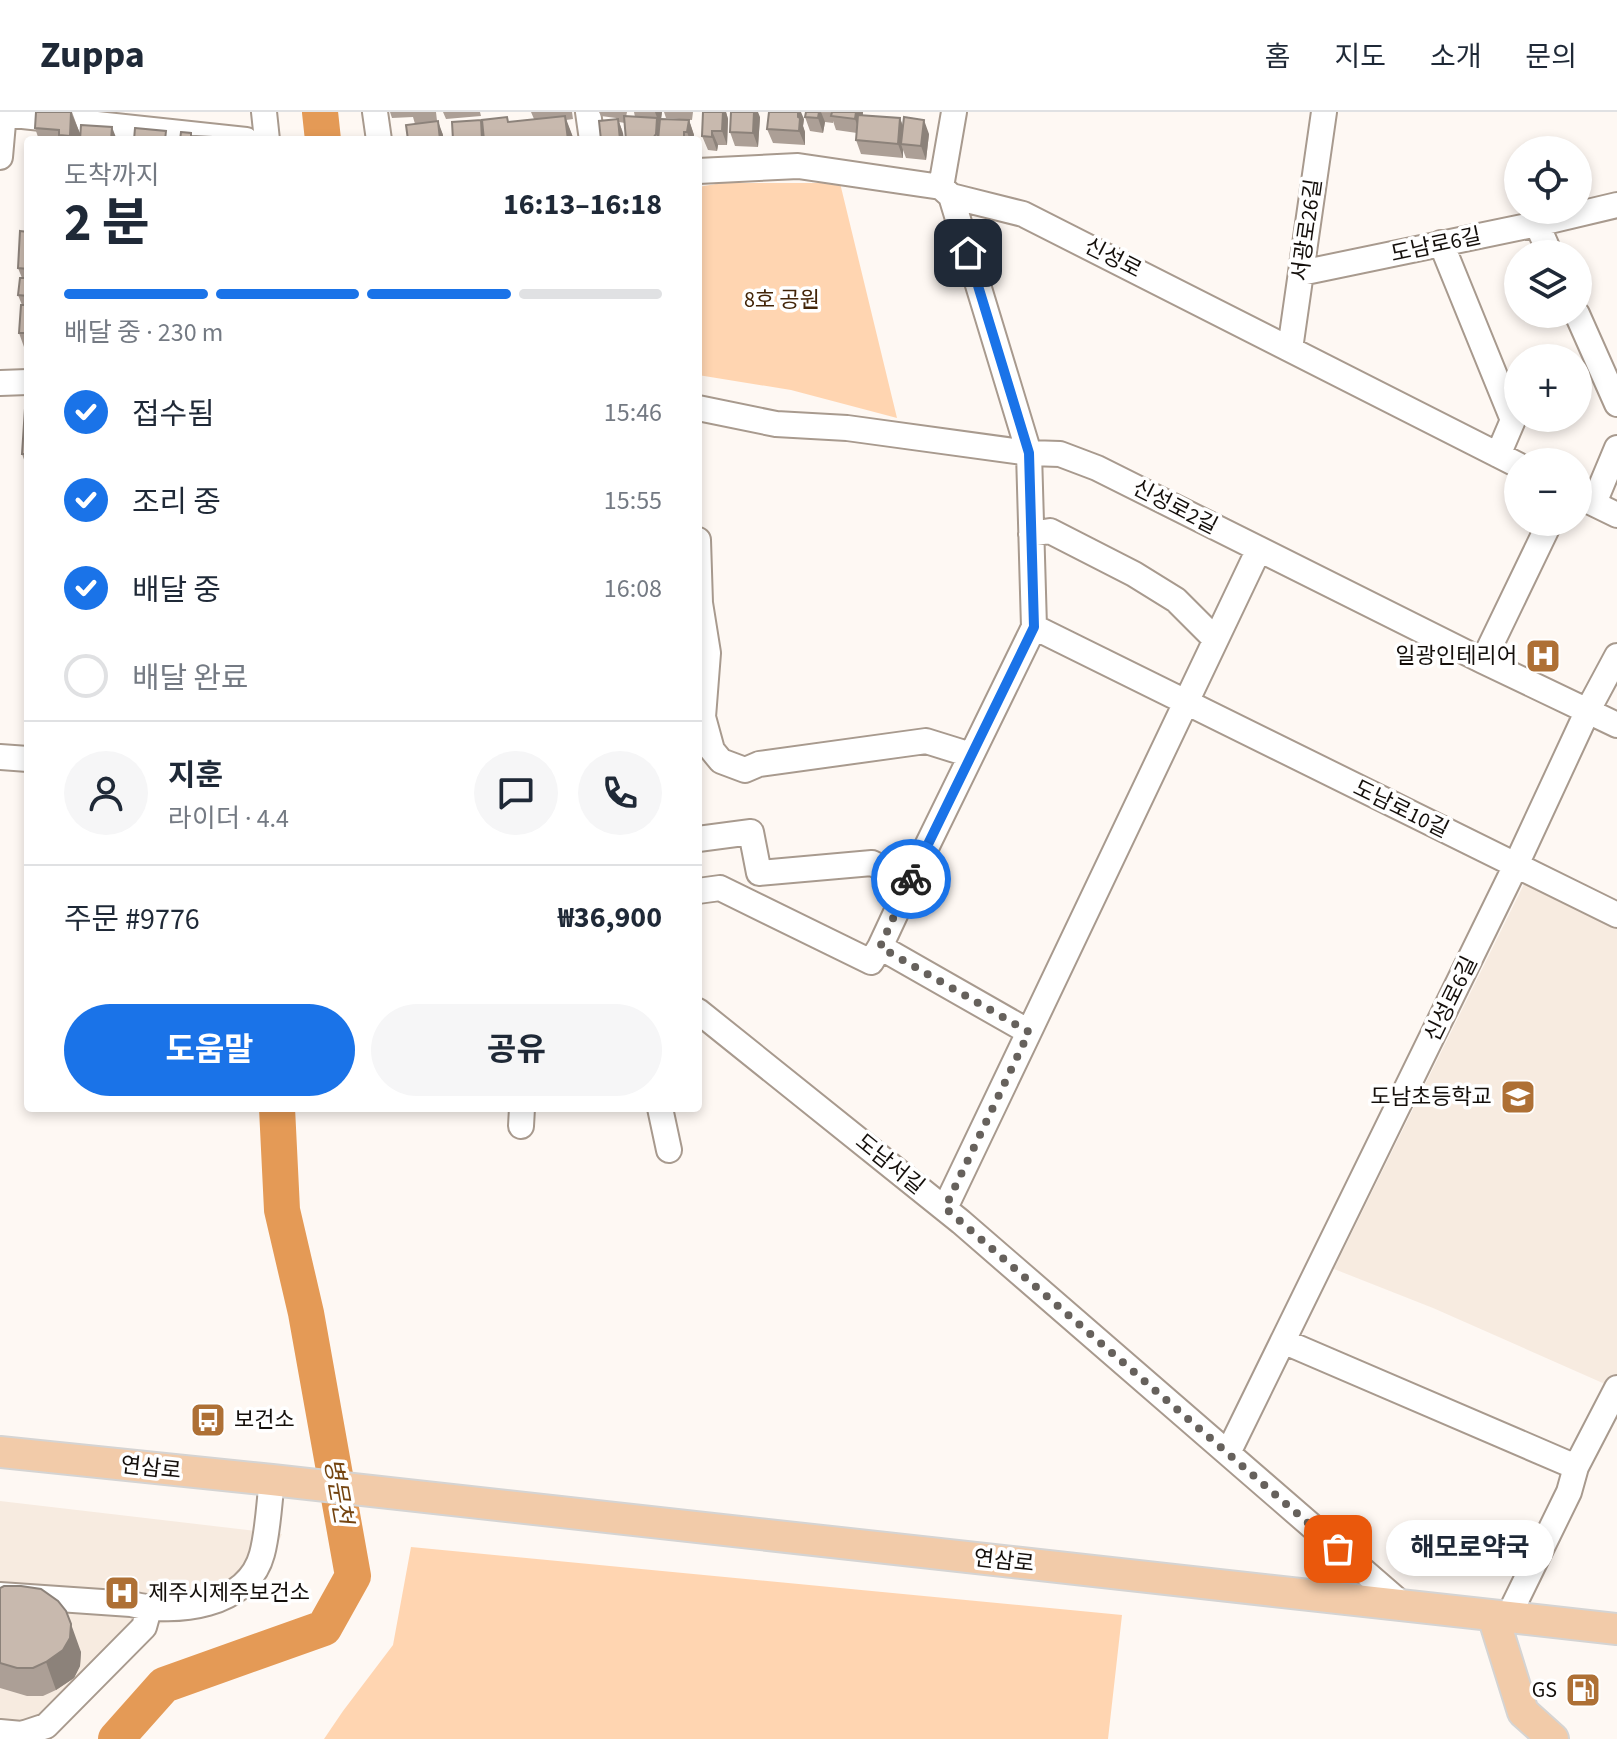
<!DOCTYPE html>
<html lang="ko">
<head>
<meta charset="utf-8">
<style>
	:root { --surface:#fff; --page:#f6f6f7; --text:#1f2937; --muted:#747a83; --line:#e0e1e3; --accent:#1a73e8 }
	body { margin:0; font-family:"Source Sans 3","Noto Sans KR",sans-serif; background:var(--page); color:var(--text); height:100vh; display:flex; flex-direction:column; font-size:30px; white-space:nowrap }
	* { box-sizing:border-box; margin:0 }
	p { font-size:26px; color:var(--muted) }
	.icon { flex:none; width:44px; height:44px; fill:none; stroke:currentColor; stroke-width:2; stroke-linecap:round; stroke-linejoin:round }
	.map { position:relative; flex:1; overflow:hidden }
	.side { position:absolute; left:24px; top:24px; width:678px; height:976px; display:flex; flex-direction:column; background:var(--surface); border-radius:8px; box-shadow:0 4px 12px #0003 }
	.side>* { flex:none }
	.tools { position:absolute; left:1504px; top:24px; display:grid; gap:16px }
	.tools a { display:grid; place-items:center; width:88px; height:88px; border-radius:50%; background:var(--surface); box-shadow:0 4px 12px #0003; font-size:40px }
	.pin { position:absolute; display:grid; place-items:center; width:68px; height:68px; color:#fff; margin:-34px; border-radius:16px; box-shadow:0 4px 12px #0006 }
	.courier { position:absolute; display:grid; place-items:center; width:80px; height:80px; margin:-40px; border:6px solid #1a73e8; border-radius:50%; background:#fff; color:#222; box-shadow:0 2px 10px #0007 }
	.bubble { position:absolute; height:56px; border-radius:28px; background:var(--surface); box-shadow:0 4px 12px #0003; font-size:26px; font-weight:700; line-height:56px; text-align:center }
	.summary em { font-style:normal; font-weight:700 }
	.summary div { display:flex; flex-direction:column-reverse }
	.summary { display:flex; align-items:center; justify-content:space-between; height:136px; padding:0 40px }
	h1 { font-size:52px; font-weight:700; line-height:60px }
	.bar { display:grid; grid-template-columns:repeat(4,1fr); gap:12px 8px; align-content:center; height:96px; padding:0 40px }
	.bar i { height:10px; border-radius:6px; background:var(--line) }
	.bar .selected { background:var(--accent) }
	.bar p { grid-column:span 4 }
	.line { display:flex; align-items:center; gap:20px; padding:0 40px; border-top:2px solid var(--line) }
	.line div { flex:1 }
	.round { display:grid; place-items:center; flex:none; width:84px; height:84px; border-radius:42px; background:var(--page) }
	ol { padding:0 40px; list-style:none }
	li { display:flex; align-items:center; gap:24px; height:88px }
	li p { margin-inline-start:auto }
	li .icon { padding:8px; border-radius:50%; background:var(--accent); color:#fff; stroke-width:4 }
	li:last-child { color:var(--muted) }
	li i { width:44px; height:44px; border:4px solid var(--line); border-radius:50% }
	.button { display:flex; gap:16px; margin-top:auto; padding:16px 40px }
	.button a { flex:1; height:92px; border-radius:48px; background:var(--accent); color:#fff; font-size:32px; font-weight:700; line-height:92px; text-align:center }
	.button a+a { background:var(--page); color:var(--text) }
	header { display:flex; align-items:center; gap:48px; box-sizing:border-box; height:112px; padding:0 40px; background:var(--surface); border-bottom:2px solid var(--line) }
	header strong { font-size:38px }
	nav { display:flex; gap:44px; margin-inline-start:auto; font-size:28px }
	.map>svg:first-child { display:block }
</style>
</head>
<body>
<header>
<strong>Zuppa</strong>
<nav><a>홈</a><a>지도</a><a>소개</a><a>문의</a></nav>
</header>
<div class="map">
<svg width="1617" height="1627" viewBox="0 0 1617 1627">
	<rect width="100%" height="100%" fill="#fef8f3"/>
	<path fill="#f7ebe0" d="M 1527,766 L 1617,812 L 1617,1269 L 1614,1276 L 1433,1196 L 1334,1157 Z
		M 0,1389 L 282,1422 L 265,1461 L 222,1501 L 158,1512 L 45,1607 L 21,1612 L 0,1609 Z"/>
	<path fill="#ffd5b1" d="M 722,71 L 840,71 L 897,306 L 791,278 L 698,263 L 698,75 Z
		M 411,1435 L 1122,1503 L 1108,1627 L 324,1627 L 343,1599 L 393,1533 Z"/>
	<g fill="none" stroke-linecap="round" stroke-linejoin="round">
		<path stroke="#e49a56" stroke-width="36" d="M 320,0 L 323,28
			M 116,1627 L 164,1573 L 324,1516 L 353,1464 L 306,1201 L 282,1098 L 277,996"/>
		<defs>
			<path id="minor" d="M 264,0 L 267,28
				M 375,0 L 379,28
				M 588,0 L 592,28
				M 4,2 L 246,28
				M 0,45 L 4,0
				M 698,59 L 798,54 L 941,75 L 951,84 L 1023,102 L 1518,353
				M 941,75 L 954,0
				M 1537,112 L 1550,142
				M 1441,131 L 1513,308 L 1498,343
				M 1301,161 L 1537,112 L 1617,93
				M 1577,202 L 1617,292
				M 1290,237 L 1324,0
				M 0,271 L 28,270
				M 698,296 L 776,312 L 847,316 L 1029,341 L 1060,342 L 1097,356 L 1483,549 L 1617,613
				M 1578,384 L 1617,403
				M 1594,391 L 1617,336
				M 1031,422 L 1050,419 L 1134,462 L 1176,488 L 1215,527
				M 698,428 L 700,491 L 708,541 L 703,605 L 712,638 L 721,649 L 745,658 L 759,652 L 926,629 L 971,643
				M 1034,515 L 1617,803
				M 1483,549 L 1550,410
				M 0,645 L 28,647
				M 698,727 L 751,720 L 759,761 L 872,751 L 910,770
				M 698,779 L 720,776 L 871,850 L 880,835
				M 698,899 L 961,1110 L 1404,1494
				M 1029,920 L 1259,437
				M 660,996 L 669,1038
				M 521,1014 L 522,996
				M 945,1096 L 1029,920 L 880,835 L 927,734 L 1034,515 L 1029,341 L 951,84
				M 1285,1230 L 1576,1355
				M 1228,1341 L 1516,753 L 1588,598 L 1617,544
				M 0,1483 L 131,1492 C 175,1503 248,1495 262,1442 C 268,1420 269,1392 272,1368
				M 1508,1505 L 1569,1380 L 1576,1355 L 1617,1276
				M 0,1620 L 22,1622 L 46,1614 L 144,1515 L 149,1497"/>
			<path id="major" d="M 0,1340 L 272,1368 L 1617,1517
				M 1493,1504 L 1523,1600 L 1553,1627"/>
		</defs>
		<use href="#minor" stroke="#a89a8e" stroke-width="28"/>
		<use href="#major" stroke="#d5d4d3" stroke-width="34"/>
		<use href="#minor" stroke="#fff" stroke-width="24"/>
		<use href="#major" stroke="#f2cba9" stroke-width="30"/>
	</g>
	<path fill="#ac9f96" d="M 72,0 L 80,22 L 117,28 L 39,28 L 35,16 Z
		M 390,0 L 436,0 L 437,9 L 443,23 L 415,12 L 413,5 L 392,6 Z
		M 443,0 L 480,0 L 481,4 L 446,7 Z
		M 531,0 L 572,0 L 573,7 L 566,8 L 574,28 L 453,28 L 509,10 L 534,7 Z
		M 599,0 L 627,0 L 626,5 L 635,5 L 634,0 L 662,0 L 661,7 L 689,8 L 694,23 L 693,28 L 626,28 L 625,11 L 619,10 L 623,21 L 616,6 L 601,4 Z
		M 664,0 L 693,0 L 692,8 L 666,6 Z
		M 703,0 L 726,0 L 728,7 L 727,33 L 718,33 L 717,39 L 708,38 L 702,24 Z
		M 806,0 L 863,0 L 863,3 L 900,6 L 903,14 L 929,22 L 926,48 L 906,46 L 903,38 L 903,46 L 861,42 L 856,28 L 857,21 L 836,18 L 833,9 L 833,11 L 825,10 L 823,21 L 810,19 L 805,5 Z
		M 760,5 L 758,35 L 735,34 L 730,20 Z
		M 804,7 L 803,14 L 805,20 L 805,33 L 773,31 L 767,17 Z
		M 28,120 L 28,235 L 24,235 L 19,221 L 22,193 L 18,183 L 22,166 L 18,156 Z
		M 28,266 L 28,359 L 22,342 Z
		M 0,1476 L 81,1540 L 80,1554 L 74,1566 L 56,1578 L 43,1584 L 27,1584 L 0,1576 Z"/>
	<path fill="#8c827a" d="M 71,0 L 82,26 L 81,28 L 71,28 L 70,24 Z
		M 655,0 L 662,0 L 660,14 Z
		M 723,0 L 726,0 L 728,7 L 727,33 L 722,19 Z
		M 754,0 L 758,0 L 760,5 L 758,35 L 753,21 Z
		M 798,0 L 801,0 L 804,7 L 803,14 L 805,20 L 805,33 L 799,19 Z
		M 819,0 L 821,0 L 825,10 L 823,21 L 818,6 Z
		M 856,0 L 863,0 L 860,21 L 855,7 Z
		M 565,4 L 574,28 L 568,28 Z
		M 657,6 L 662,20 L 659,28 L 656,22 Z
		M 900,6 L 905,21 L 901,32 L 903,38 L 903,46 L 898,32 Z
		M 618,7 L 623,21 L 624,28 L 620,28 Z
		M 689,8 L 694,23 L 693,28 L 690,28 L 687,20 Z
		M 924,8 L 929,22 L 926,48 L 921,34 Z
		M 438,9 L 443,23 L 443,28 L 440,28 Z
		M 112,15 L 117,28 L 111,28 Z
		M 712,19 L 718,33 L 717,39 L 712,25 Z
		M 71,1512 L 81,1540 L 80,1554 L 74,1566 L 56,1578 L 46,1550 Z"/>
	<path fill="#c8b9ae" stroke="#8c827a" stroke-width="2" d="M 36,0 L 71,0 L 70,24 L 59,23 L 59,18 L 35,16 Z
		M 703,0 L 723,0 L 722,19 L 712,19 L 712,25 L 702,24 Z
		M 731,0 L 754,0 L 753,21 L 730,20 Z
		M 769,0 L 798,0 L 798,5 L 800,6 L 799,19 L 767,17 Z
		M 806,0 L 819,0 L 818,6 L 805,5 Z
		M 832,0 L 856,0 L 855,7 L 831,4 Z
		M 858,3 L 900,6 L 898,32 L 856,28 Z
		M 565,4 L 568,28 L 484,28 L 482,8 L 507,5 L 508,10 Z
		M 624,4 L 657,6 L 656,22 L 653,26 L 653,28 L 626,28 Z
		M 904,5 L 924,8 L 921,34 L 901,32 Z
		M 618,7 L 620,28 L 601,28 L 599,9 Z
		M 660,7 L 689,8 L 687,20 L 684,20 L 684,28 L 658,28 Z
		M 481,8 L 482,28 L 453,28 L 452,10 Z
		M 438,9 L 440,28 L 408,28 L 406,13 Z
		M 81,13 L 112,15 L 111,28 L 80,28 Z
		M 135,16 L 166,19 L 165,28 L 134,28 Z
		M 181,20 L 191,21 L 191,24 L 212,25 L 212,28 L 180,28 Z
		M 20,119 L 28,120 L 28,157 L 18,156 Z
		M 20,166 L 28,166 L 28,184 L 18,183 Z
		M 21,193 L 28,193 L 28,221 L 19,221 Z
		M 27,266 L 28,266 L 28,342 L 22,342 Z
		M 4,1474 L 21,1474 L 41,1477 L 58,1489 L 66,1499 L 71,1512 L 70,1526 L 63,1538 L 46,1550 L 33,1556 L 17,1556 L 0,1551 L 0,1476 Z"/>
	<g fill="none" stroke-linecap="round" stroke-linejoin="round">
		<path stroke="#66615c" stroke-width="8" stroke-dasharray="0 14.4" d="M 911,767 L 880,835 L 1029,920 L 945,1096 L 1338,1437"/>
		<path stroke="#1a73e8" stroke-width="10" d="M 911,767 L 1034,515 L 1029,341 L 968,141"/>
	</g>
	<defs>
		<symbol id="hospital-square" viewBox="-11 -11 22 22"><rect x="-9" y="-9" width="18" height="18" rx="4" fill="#ae7035" stroke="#fff"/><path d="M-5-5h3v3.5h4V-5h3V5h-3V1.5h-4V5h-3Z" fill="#fff"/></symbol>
		<symbol id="school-square" viewBox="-11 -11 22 22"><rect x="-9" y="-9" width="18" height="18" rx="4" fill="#ae7035" stroke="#fff"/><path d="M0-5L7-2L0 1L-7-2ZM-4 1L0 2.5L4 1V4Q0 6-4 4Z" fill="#fff"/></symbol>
		<symbol id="bus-square" viewBox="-11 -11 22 22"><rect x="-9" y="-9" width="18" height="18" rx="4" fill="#ae7035" stroke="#fff"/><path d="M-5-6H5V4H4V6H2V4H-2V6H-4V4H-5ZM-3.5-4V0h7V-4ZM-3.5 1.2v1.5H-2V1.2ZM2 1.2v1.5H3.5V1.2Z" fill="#fff"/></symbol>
		<symbol id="fuel-square" viewBox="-11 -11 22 22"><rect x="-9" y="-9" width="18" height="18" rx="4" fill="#ae7035" stroke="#fff"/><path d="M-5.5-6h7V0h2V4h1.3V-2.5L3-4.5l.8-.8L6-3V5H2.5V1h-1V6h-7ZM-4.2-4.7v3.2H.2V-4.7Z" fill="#fff"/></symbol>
	</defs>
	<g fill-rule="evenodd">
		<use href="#hospital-square" x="1523" y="524" width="40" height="40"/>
		<use href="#school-square" x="1498" y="965" width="40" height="40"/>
		<use href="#bus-square" x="188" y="1288" width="40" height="40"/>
		<use href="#hospital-square" x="102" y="1461" width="40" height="40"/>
		<use href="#fuel-square" x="1563" y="1558" width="40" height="40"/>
	</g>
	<g text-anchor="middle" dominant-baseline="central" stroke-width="7" stroke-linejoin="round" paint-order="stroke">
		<g font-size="22" fill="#140f0b" stroke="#fff">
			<text transform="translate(1307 118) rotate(-82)">서광로26길</text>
			<text transform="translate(1436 133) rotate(-12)">도남로6길</text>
			<text transform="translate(1113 146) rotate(27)">신성로</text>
			<text transform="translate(1175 395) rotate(27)">신성로2길</text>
			<text transform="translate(1401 697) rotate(26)">도남로10길</text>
			<text transform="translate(1451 887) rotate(-64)">신성로6길</text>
			<text transform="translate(890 1052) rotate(39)">도남서길</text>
			<text transform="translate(151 1356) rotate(6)">연삼로</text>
			<text transform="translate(1004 1449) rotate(6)">연삼로</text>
		</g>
		<g font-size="22" fill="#432508" stroke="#fff">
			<text x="782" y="188">8호 공원</text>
		</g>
		<g font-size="22" fill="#140f0b" stroke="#fff" text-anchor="end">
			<text x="1517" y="544">일광인테리어</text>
			<text x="1492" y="985">도남초등학교</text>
			<text x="234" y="1308" text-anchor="start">보건소</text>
			<text x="148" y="1481" text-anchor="start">제주시제주보건소</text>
			<text x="1557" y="1578">GS</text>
		</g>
		<g font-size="24" font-style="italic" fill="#744410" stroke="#fff">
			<text transform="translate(338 1379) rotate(80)">병문천</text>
		</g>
	</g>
</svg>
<div class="tools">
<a><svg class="icon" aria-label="locate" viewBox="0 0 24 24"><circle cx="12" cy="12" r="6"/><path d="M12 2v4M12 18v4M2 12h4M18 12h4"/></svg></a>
<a><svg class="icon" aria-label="layers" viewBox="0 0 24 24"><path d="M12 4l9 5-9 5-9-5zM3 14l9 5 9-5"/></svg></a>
<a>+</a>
<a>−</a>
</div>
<div class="pin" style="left:1338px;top:1437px;background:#ea580c"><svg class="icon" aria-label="bag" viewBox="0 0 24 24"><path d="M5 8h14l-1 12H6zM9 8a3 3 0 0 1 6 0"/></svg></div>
<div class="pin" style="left:968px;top:141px;background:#1f2937"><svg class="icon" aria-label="home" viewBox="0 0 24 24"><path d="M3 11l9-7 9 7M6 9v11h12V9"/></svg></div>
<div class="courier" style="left:911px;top:767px"><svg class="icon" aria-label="bike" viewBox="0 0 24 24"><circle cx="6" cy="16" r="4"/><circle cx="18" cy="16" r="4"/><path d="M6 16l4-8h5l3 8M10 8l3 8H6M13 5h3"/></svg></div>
<div class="bubble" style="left:1386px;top:1408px;width:168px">해모로약국</div>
<section class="side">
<div class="summary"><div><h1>2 분</h1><p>도착까지</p></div><em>16:13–16:18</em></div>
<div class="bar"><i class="selected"></i><i class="selected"></i><i class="selected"></i><i></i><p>배달 중 · 230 m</p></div>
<ol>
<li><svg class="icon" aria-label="check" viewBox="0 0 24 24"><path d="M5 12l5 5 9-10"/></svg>접수됨<p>15:46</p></li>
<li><svg class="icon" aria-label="check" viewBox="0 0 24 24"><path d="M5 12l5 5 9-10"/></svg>조리 중<p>15:55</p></li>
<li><svg class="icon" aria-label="check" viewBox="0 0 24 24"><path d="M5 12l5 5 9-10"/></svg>배달 중<p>16:08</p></li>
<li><i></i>배달 완료</li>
</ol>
<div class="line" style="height:144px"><a class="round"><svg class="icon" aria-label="person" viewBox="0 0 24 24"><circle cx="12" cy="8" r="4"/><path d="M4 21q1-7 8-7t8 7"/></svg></a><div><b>지훈</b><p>라이더 · 4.4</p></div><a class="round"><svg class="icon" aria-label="chat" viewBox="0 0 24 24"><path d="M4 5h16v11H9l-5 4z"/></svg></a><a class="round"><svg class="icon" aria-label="phone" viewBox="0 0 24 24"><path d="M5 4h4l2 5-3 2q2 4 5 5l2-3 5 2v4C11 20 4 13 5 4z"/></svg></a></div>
<div class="line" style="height:104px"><div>주문 #9776</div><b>₩36,900</b></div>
<div class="button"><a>도움말</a><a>공유</a></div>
</section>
</div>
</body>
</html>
